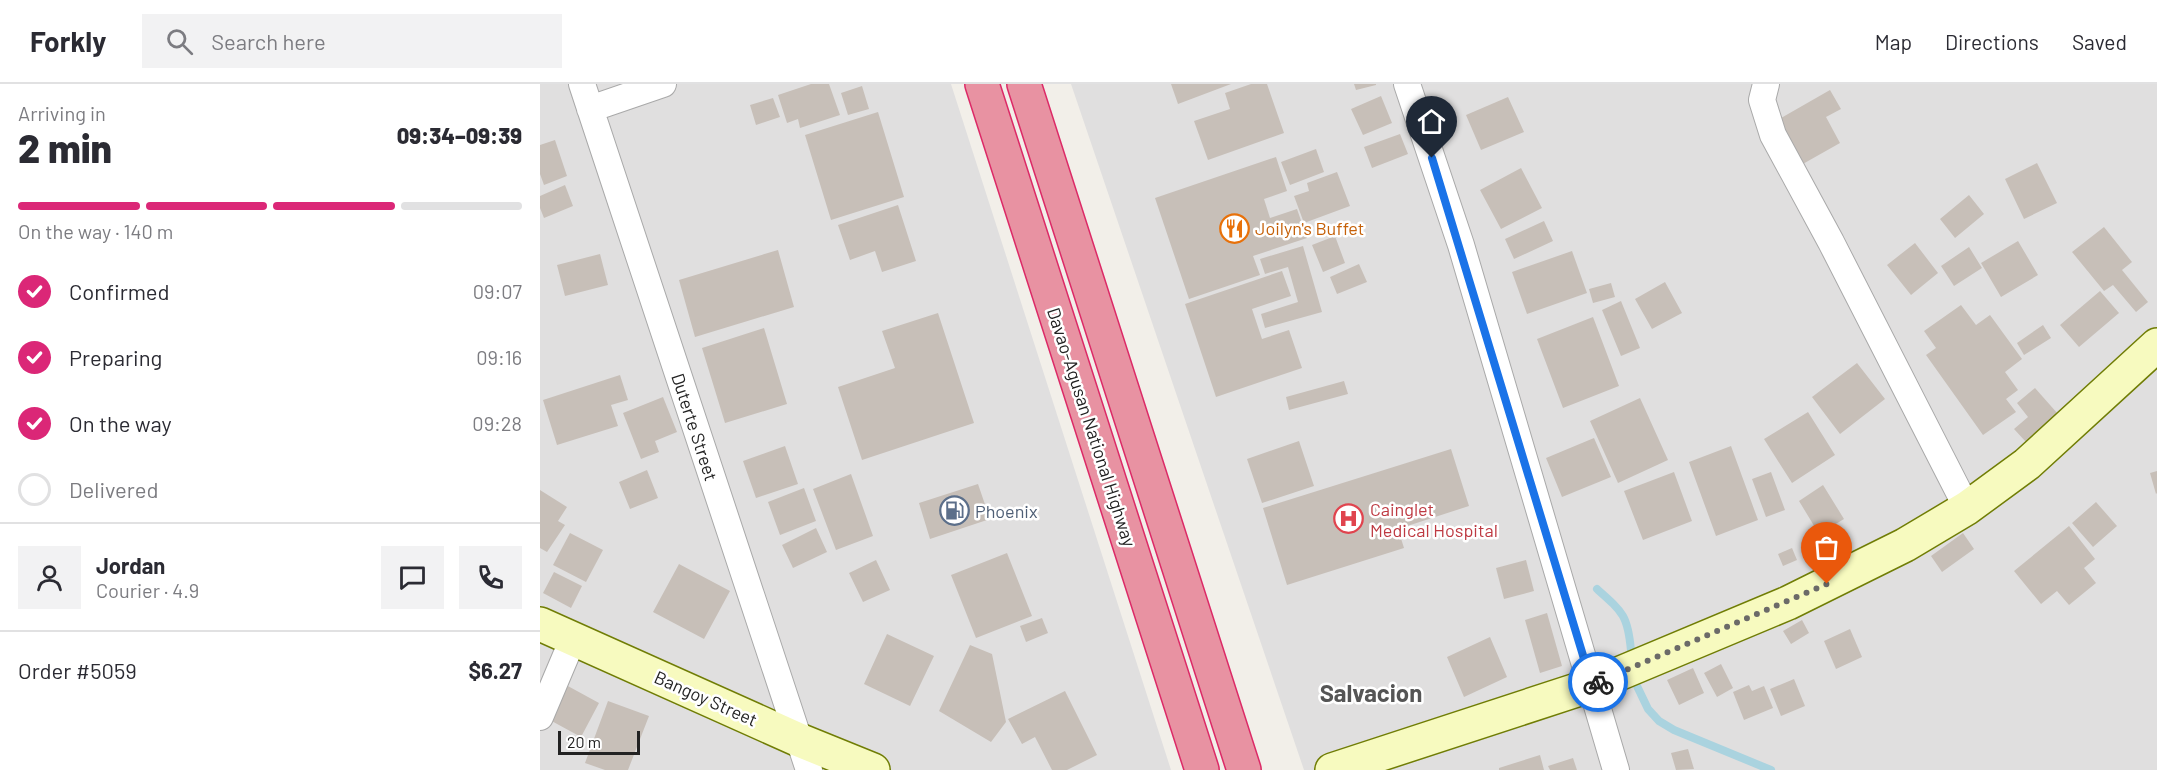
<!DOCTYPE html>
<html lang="en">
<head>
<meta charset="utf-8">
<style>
	:root { --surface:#fff; --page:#f2f2f3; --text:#2b2b33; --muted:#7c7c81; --line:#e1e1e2; --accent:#db2777 }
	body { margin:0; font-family:Barlow,sans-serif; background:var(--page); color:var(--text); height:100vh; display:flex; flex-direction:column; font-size:22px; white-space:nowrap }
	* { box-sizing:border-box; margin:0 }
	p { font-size:20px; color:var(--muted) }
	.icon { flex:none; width:33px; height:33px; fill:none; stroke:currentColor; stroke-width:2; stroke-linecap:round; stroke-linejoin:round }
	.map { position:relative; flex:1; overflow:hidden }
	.panel { display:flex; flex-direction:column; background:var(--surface); width:540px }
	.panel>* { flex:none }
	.scale { position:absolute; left:18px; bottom:15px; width:82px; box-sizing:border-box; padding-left:6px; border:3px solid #222; border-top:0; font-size:16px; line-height:21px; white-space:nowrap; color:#222; -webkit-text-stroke:4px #fff; paint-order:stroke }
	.pin { position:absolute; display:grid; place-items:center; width:51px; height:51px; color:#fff; margin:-62px -26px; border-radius:50% 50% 50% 0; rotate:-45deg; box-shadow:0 0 6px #0007 }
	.pin .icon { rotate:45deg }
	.courier { position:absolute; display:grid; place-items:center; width:60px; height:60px; margin:-30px; border:4px solid #1a73e8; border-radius:50%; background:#fff; color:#222; box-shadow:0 2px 8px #0007 }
	.head em { font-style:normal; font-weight:800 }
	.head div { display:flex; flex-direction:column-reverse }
	.head { display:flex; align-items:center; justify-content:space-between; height:102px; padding:0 18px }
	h1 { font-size:39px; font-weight:800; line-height:45px }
	.bar { display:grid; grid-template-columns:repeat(4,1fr); gap:9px 6px; align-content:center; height:72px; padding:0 18px }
	.bar i { height:8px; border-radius:4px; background:var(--line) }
	.bar .selected { background:var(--accent) }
	.bar p { grid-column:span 4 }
	.line { display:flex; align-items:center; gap:15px; padding:0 18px; border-top:2px solid var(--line) }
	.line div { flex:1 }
	.round { display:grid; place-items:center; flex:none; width:63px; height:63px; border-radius:0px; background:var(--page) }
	ol { padding:0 18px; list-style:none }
	li { display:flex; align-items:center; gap:18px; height:66px }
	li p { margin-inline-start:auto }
	li .icon { padding:6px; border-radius:50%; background:var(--accent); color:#fff; stroke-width:4 }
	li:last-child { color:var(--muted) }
	li i { width:33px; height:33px; border:3px solid var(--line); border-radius:50% }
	header { display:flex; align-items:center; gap:36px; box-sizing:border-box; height:84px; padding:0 30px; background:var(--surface); border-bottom:2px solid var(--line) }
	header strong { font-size:28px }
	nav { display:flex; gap:33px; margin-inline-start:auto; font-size:21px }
	.search { width:420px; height:54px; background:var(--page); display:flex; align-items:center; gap:15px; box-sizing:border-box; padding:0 21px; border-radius:0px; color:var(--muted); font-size:22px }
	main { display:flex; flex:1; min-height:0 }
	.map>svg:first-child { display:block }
</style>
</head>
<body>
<header>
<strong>Forkly</strong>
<div class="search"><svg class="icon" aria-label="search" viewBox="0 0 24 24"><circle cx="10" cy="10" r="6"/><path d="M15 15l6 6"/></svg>Search here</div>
<nav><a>Map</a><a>Directions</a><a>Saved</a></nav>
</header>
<main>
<section class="panel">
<div class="head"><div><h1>2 min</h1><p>Arriving in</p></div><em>09:34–09:39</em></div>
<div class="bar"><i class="selected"></i><i class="selected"></i><i class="selected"></i><i></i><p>On the way · 140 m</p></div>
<ol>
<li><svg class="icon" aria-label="check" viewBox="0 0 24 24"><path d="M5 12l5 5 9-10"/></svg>Confirmed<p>09:07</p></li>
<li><svg class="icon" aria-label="check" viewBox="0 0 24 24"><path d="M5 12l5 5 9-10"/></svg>Preparing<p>09:16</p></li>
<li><svg class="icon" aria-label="check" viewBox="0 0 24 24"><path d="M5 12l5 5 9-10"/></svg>On the way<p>09:28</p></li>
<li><i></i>Delivered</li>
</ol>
<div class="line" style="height:108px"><a class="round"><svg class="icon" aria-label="person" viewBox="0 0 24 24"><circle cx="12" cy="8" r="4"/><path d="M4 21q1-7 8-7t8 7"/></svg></a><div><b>Jordan</b><p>Courier · 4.9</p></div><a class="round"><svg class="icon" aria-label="chat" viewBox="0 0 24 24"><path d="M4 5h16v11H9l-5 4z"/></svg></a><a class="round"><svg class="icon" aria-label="phone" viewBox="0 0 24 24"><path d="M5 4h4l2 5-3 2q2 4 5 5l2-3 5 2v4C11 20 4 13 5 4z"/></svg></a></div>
<div class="line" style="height:78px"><div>Order #5059</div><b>$6.27</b></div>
</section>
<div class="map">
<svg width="1617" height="686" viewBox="0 0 1617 686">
	<rect width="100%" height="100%" fill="#f2efe9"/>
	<path fill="#e0dfdf" d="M 0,0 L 411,0 L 631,686 L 0,686 Z
		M 531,0 L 1617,0 L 1617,686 L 764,686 Z"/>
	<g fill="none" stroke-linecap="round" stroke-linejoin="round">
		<path stroke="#aad3df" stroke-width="8" d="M 1057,505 C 1083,528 1088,532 1091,567
			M 1097,602 L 1108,625 L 1119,637 L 1134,646 L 1231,686"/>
	</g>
	<path fill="#c7bfb8" d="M 271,0 L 289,0 L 300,31 L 260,44 L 258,35 L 247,39 L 238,11 Z
		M 631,0 L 691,0 L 638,20 Z
		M 711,0 L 727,0 L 744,49 L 668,76 L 654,37 L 690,25 L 685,9 Z
		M 814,0 L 836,0 L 836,1 L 816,6 Z
		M 322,2 L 329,25 L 308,31 L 301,9 Z
		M 1290,6 L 1301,25 L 1286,33 L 1300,59 L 1261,81 L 1236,37 Z
		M 841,12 L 852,39 L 823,51 L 811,25 Z
		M 968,13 L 984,48 L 941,66 L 926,31 Z
		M 233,14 L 240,33 L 216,41 L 210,21 Z
		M 338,28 L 364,113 L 291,136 L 265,51 Z
		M 860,50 L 868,70 L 832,84 L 824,63 Z
		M 15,56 L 27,92 L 4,101 L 0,90 L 0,61 Z
		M 776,65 L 784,88 L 750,101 L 741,78 Z
		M 736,73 L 747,107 L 724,115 L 730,134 L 757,125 L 767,154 L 713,172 L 720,191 L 649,215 L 615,114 Z
		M 1497,79 L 1517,119 L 1484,135 L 1465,95 Z
		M 981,84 L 1002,124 L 961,145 L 940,106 Z
		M 797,88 L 810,122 L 764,139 L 754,112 L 769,107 L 767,99 Z
		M 25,101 L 33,122 L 4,134 L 0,124 L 0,112 Z
		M 1429,111 L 1444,130 L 1415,154 L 1400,135 Z
		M 358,121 L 376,177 L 342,188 L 335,167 L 310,176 L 298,141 Z
		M 1004,137 L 1013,157 L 974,175 L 965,155 Z
		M 1564,143 L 1592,178 L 1582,186 L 1608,218 L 1596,228 L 1573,201 L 1564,207 L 1532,168 Z
		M 795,152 L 805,179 L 783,188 L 772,161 Z
		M 1478,157 L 1498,191 L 1461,213 L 1441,179 Z
		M 1375,159 L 1398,189 L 1371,211 L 1347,181 Z
		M 763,162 L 782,228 L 725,244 L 721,230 L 758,218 L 748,183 L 725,190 L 720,175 Z
		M 1429,163 L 1442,184 L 1414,202 L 1401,182 Z
		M 238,166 L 254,223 L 155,253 L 139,196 Z
		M 1032,167 L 1047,209 L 987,230 L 972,188 Z
		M 60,170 L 68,201 L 25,212 L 17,181 Z
		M 819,180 L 827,198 L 797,210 L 790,193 Z
		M 742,187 L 751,212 L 712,225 L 722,255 L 749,246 L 762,284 L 676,313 L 645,220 Z
		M 1125,198 L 1142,229 L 1112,245 L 1095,215 Z
		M 1071,199 L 1075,213 L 1053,219 L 1049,205 Z
		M 1560,207 L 1579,229 L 1539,263 L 1520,241 Z
		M 1081,217 L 1100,264 L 1081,272 L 1062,226 Z
		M 1421,221 L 1436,241 L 1450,231 L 1482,275 L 1465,288 L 1478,306 L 1466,315 L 1476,328 L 1443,351 L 1386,271 L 1396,264 L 1384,247 Z
		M 398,229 L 434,339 L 322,376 L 298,303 L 355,284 L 342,247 Z
		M 1053,233 L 1079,302 L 1023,324 L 997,255 Z
		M 1503,241 L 1511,254 L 1484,271 L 1477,259 Z
		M 224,244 L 247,320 L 185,339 L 162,264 Z
		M 1317,279 L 1345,315 L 1300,350 L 1272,313 Z
		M 80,291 L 88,316 L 71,321 L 78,342 L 17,361 L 3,316 Z
		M 804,297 L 808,310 L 749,326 L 746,313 Z
		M 1495,304 L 1518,330 L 1486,358 L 1474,345 L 1488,333 L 1477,319 Z
		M 123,313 L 137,348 L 115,357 L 119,368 L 101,375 L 83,329 Z
		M 1100,314 L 1128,376 L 1078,399 L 1050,337 Z
		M 1268,328 L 1295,371 L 1252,399 L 1224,355 Z
		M 1054,354 L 1071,393 L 1022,413 L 1006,374 Z
		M 759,357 L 774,402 L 722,419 L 707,375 Z
		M 245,362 L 258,400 L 216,414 L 203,377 Z
		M 1191,362 L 1218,436 L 1176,452 L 1149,378 Z
		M 911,365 L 929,422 L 858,445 L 864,464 L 747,501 L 723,424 Z
		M 107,386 L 118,414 L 90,425 L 79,398 Z
		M 1617,387 L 1617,409 L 1616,410 L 1610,389 Z
		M 1134,388 L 1152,437 L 1103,456 L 1084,407 Z
		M 1231,388 L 1245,426 L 1226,433 L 1212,395 Z
		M 311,390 L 333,452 L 296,466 L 273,405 Z
		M 438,400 L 450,435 L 390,455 L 379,419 Z
		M 1283,401 L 1304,435 L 1279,450 L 1259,417 Z
		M 264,404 L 276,437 L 240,451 L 228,418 Z
		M 0,406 L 27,423 L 18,437 L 25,441 L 7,468 L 0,464 Z
		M 1556,418 L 1577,442 L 1553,463 L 1532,439 Z
		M 1529,442 L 1555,475 L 1544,484 L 1556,499 L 1529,521 L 1517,507 L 1501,520 L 1474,487 Z
		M 276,444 L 287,468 L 253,484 L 242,461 Z
		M 30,449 L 63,466 L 46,498 L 13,481 Z
		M 1423,449 L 1434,465 L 1402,488 L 1391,472 Z
		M 1252,464 L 1257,476 L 1243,482 L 1238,470 Z
		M 467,469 L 492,532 L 436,554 L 411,491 Z
		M 336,476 L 350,506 L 323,518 L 309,489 Z
		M 986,476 L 994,507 L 964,515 L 956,484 Z
		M 139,480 L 190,507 L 164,555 L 113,528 Z
		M 14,488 L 42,502 L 31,524 L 3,509 Z
		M 1007,529 L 1022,582 L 1000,589 L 985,536 Z
		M 502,534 L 508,549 L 486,558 L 480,542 Z
		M 1262,536 L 1269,549 L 1251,560 L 1243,547 Z
		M 1310,545 L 1322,573 L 1296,585 L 1284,557 Z
		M 347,550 L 394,572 L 370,622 L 324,600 Z
		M 950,553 L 967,593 L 924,613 L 907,573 Z
		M 430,561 L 452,570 L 466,638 L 451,658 L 399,627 Z
		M 1181,580 L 1193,604 L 1177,613 L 1164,589 Z
		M 1153,584 L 1164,609 L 1139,621 L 1127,596 Z
		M 1254,595 L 1265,622 L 1241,632 L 1230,605 Z
		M 26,601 L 59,619 L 41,653 L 8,635 Z
		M 1209,601 L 1212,607 L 1224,602 L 1233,624 L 1204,636 L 1193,608 Z
		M 525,607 L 557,671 L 527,686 L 512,686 L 495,653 L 482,660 L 468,635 Z
		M 68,617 L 109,632 L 88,686 L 65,686 L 45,679 Z
		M 1148,665 L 1154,685 L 1136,686 L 1131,669 Z
		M 1000,671 L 1004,686 L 959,686 L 959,684 Z
		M 1033,674 L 1037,686 L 1010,686 L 1008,682 Z"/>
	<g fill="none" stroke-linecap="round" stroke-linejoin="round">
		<defs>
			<path id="street" d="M 42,0 L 269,686
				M 867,0 L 921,161 L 1076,686
				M 1226,0 L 1222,16 L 1233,51 L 1291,158 L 1427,424
				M 50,25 L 123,0
				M 0,633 L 33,555"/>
			<path id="secondary" d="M 0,540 L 259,656 L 333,686
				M 792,686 L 1052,601 L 1248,519 L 1365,461 L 1427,424 L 1487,380 L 1617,261"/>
			<path id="highway" d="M 442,0 L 662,686
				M 484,0 L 704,686"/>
		</defs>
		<use href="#street" stroke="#a9a9a9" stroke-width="28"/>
		<use href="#secondary" stroke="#707d05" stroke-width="36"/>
		<use href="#highway" stroke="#dc2a67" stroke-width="36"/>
		<use href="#street" stroke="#fff" stroke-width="26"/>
		<use href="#secondary" stroke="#f7fabf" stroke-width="33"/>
		<use href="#highway" stroke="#e892a2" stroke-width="33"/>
	</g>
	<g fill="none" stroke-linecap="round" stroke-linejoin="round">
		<path stroke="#6b6a68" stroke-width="6" stroke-dasharray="0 10.8" d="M 1058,598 L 1287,500"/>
		<path stroke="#1a73e8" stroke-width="8" d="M 892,74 L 1052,601 L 1058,598"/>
	</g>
	<defs>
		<symbol id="restaurant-ring" viewBox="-11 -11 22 22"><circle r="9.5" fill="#fff" stroke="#e8710a" stroke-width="1.5"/><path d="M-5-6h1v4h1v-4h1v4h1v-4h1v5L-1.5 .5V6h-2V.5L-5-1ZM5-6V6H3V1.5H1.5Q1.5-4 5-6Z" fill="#e8710a"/></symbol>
		<symbol id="fuel-ring" viewBox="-11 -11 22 22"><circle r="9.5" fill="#fff" stroke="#5c6f8a" stroke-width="1.5"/><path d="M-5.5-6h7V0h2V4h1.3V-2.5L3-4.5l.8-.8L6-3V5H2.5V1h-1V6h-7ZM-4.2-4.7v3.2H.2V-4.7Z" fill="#5c6f8a"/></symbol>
		<symbol id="hospital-ring" viewBox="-11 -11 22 22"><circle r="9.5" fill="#fff" stroke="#e0444e" stroke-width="1.5"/><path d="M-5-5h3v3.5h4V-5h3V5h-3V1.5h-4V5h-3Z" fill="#e0444e"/></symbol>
	</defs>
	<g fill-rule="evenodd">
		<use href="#restaurant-ring" x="678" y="128" width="33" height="33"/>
		<use href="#fuel-ring" x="398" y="410" width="33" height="33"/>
		<use href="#hospital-ring" x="792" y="418" width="33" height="33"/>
	</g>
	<g text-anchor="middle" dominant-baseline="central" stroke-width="5" stroke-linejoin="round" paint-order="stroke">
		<g font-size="18" fill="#c56008" stroke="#fff" text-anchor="start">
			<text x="715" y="144">Joilyn's Buffet</text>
		</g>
		<g font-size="18" fill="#222" stroke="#fff">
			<text transform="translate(155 343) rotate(72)">Duterte Street</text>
			<text transform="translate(552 343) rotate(72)">Davao-Agusan National Highway</text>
			<text transform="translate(166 614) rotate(24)">Bangoy Street</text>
		</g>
		<g font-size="18" fill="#be3a42" stroke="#fff" text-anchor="start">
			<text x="830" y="425">Cainglet<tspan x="830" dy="21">Medical Hospital</tspan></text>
		</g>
		<g font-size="18" fill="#4e5e75" stroke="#fff" text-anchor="start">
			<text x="435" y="427">Phoenix</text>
		</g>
		<g font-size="24" font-weight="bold" fill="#555" stroke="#fff">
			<text x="831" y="608">Salvacion</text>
		</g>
	</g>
</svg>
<div class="scale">20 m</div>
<div class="pin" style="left:1287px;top:500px;background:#ea580c"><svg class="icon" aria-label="bag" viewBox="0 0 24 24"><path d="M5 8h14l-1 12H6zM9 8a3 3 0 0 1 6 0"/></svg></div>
<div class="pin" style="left:892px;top:74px;background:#1f2937"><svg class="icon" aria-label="home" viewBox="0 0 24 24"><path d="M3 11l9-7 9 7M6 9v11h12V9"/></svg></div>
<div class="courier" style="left:1058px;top:598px"><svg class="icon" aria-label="bike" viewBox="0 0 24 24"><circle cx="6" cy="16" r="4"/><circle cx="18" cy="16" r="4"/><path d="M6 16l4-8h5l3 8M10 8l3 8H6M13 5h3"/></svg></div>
</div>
</main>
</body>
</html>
